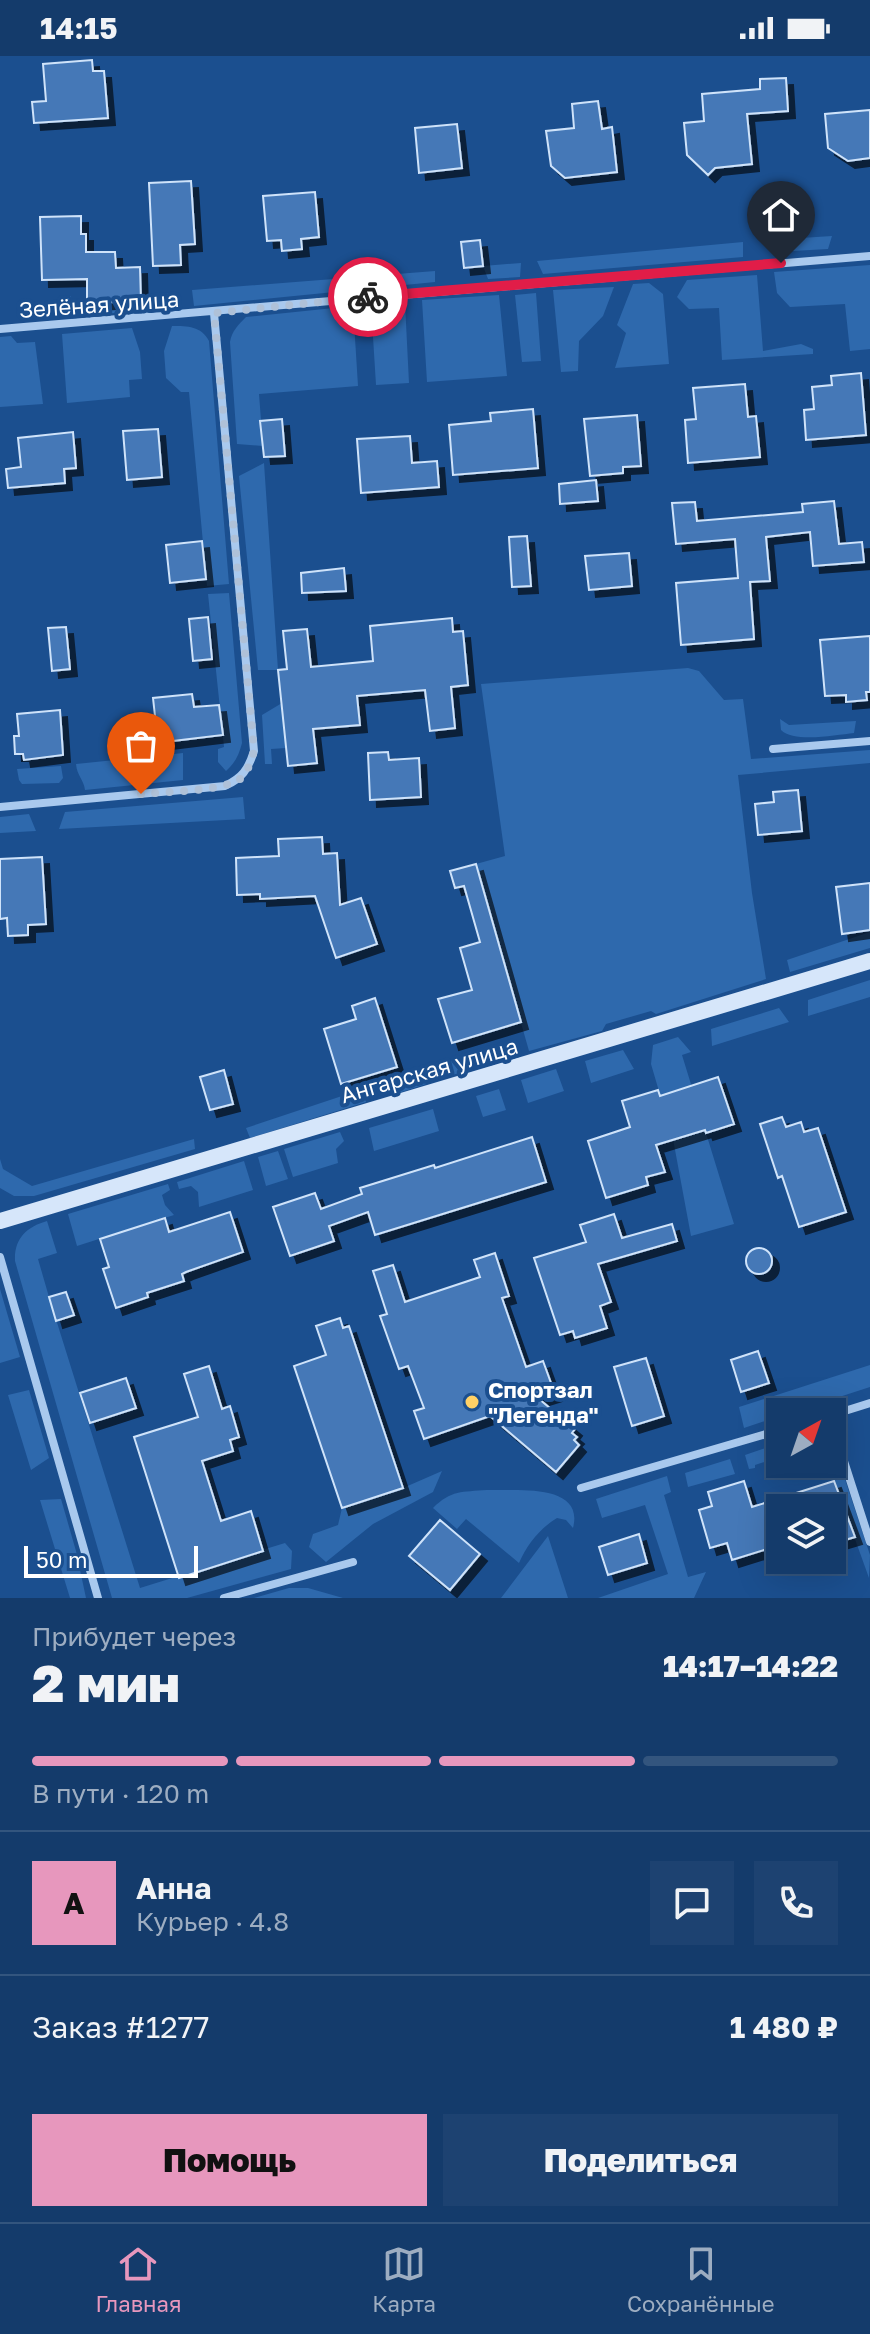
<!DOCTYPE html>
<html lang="ru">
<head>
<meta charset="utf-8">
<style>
	:root { --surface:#143b6b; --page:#1d4271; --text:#f1f3f6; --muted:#9dadc1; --line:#33557e; --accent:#e797bd }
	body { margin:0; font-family:"Golos Text",sans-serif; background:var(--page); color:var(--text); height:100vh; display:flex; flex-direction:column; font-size:30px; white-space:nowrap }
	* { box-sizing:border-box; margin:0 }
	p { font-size:26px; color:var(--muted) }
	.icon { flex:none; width:44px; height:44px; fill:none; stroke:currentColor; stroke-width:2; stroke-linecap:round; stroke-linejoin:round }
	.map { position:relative; height:1542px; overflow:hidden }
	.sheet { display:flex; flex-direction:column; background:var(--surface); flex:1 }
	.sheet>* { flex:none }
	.needle { width:52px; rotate:40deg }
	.fabs { position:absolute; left:766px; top:1342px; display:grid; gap:16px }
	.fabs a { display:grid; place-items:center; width:80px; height:80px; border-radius:0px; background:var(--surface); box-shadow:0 8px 32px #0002,0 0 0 2px var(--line); font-size:40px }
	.scale { position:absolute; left:24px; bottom:20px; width:174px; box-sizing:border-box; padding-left:8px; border:4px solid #fff; border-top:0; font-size:22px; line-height:28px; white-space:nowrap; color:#fff; -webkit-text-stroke:6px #1b4f8f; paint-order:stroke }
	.pin { position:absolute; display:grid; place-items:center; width:68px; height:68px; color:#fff; margin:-82px -34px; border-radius:50% 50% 50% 0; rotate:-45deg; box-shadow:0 0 8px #0007 }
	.pin .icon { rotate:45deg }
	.courier { position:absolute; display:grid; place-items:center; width:80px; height:80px; margin:-40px; border:6px solid #e11d48; border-radius:50%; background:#fff; color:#222; box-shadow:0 2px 10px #0007 }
	.overview em { font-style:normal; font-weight:800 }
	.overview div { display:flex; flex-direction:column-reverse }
	.overview { display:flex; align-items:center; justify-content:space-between; height:136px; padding:0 32px }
	h1 { font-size:52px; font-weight:800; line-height:60px }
	.bar { display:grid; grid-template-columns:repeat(4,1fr); gap:12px 8px; align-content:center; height:96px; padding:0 32px }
	.bar i { height:10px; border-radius:6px; background:var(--line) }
	.bar .active { background:var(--accent) }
	.bar p { grid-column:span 4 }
	.line { display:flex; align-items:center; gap:20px; padding:0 32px; border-top:2px solid var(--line) }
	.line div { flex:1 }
	.round { display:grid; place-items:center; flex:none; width:84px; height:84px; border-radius:0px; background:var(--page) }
	.action { display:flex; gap:16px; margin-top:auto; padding:16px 32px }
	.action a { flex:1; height:92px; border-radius:0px; background:var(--accent); color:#111; font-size:32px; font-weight:800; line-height:92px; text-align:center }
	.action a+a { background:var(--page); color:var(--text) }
	.status { display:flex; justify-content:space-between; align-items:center; height:56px; padding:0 40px; background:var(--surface); direction:ltr }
	.status svg { height:22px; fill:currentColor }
	.menu { display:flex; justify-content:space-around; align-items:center; height:112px; border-top:2px solid var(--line); background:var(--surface); font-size:22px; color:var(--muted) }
	.menu a { display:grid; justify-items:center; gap:4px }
	.menu .active { color:var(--accent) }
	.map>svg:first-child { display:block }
</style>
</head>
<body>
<div class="status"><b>14:15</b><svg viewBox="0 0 49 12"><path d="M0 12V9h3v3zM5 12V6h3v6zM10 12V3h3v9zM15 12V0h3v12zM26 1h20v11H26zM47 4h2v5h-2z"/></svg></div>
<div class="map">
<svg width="870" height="1542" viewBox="0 0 870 1542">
	<defs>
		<filter id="shadow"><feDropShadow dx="7" dy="7" stdDeviation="0" flood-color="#0009"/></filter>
	</defs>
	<rect width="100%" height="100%" fill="#1b4f8f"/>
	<path fill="#2e69ad" d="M 832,180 L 828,193 L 775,196 L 770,184 Z
		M 743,186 L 743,201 L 543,218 L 537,205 Z
		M 521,207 L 520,221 L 488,223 L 483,210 Z
		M 870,209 L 870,293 L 850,295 L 845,248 L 790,251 L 777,237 L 774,216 Z
		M 435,215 L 435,226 L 194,250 L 192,234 Z
		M 757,219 L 763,295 L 801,288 L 813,293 L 813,298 L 722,304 L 719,252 L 689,253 L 677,241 L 687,224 Z
		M 649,227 L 663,238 L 669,308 L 615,312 L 626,277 L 617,269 L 633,228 Z
		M 614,231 L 603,260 L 579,285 L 578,315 L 561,316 L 553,234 Z
		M 173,237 L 172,251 L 95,259 L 87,247 L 140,239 Z
		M 536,237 L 541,305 L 522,306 L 515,239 Z
		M 499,239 L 507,320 L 427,326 L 422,244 Z
		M 71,240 L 72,260 L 23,263 L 18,259 L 18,251 L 61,247 Z
		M 405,247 L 409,327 L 376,329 L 371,249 Z
		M 353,250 L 358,330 L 259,338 L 263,390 L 237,388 L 230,286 C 232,275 238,269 246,261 Z
		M 172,270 C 188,270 201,270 209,285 L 229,528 L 207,530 L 189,336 L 181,336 L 166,322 L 164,295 Z
		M 132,272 L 140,296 L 142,323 L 129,324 L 130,341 L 67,347 L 62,278 Z
		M 11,280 L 17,287 L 35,286 L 43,348 L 0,351 L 0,281 Z
		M 264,407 L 278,614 L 258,614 L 239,420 Z
		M 229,537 L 242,687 C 239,699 235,707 226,715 L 218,706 L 218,693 L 224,691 L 208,538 Z
		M 688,612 L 699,615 L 724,644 L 743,643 L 751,703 L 870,694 L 870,707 L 738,719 L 752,837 L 766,923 L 656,958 L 651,955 L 606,968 L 602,975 L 529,995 L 476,808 L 505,800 L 481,628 Z
		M 282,647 L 286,692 L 271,693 L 272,708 L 265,708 L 262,659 Z
		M 780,663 L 789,669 L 856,665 L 854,677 C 836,679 794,687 781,674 Z
		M 183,697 L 183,724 L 85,734 C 84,724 77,720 76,708 Z
		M 61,710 L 63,722 L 59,727 L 22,728 L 19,724 L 17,713 Z
		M 243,741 L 245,763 L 59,773 L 65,756 Z
		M 29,758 L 36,775 L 0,777 L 0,761 Z
		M 870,876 L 870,892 L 790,916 L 787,904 Z
		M 870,924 L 870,941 L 808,960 L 808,944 Z
		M 779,952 L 789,966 L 712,990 L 711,973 Z
		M 678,981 L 691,996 L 682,999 L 734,1168 L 691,1180 L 673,1083 L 651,1008 L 653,989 Z
		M 491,992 L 494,1006 L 446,1021 L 441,1008 Z
		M 623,994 L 634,1013 L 591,1027 L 585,1005 Z
		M 425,1013 L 426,1028 L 392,1039 L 387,1026 Z
		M 556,1013 L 564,1035 L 528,1047 L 521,1024 Z
		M 363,1033 L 366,1046 L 250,1082 L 246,1072 Z
		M 499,1033 L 506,1054 L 483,1061 L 476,1040 Z
		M 433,1053 L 439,1075 L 374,1095 L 369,1072 Z
		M 340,1076 L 344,1085 L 336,1093 L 338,1107 L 293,1121 L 284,1093 Z
		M 194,1083 L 195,1093 L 34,1140 L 14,1140 L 0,1132 L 0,1103 L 3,1113 L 32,1130 Z
		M 278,1095 L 288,1123 L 266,1130 L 258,1101 Z
		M 244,1105 L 253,1134 L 199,1151 L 198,1136 L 191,1130 L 179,1133 L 177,1126 Z
		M 168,1128 L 170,1134 L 162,1139 L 165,1149 L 174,1159 L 77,1190 L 68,1158 Z
		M 47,1165 L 57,1197 L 38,1203 L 49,1241 L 140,1532 L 285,1487 L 292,1495 L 291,1513 L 187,1542 L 112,1542 L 15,1205 C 14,1183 26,1171 47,1165 Z
		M 0,1233 L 20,1301 L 0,1307 Z
		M 870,1309 L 870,1331 L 793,1356 L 780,1356 L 780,1360 L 744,1372 L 739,1351 Z
		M 29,1334 L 49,1402 L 31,1414 L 8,1339 Z
		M 832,1384 L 870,1499 L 869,1522 L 828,1408 L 832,1408 Z
		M 780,1387 L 780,1401 L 755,1409 L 755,1412 L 749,1413 L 745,1399 Z
		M 730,1403 L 735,1418 L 688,1431 L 685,1417 Z
		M 442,1415 L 433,1436 L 373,1468 L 326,1506 L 309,1491 L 313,1478 L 338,1469 L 342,1452 L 403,1432 Z
		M 667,1420 L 671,1436 L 664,1439 L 688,1521 L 706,1516 L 694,1542 L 598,1542 L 668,1518 L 645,1449 L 602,1462 L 596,1443 Z
		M 487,1434 C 514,1435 585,1426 573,1472 L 566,1464 L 557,1462 C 539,1473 527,1489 519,1507 L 466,1463 L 457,1473 L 433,1452 C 451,1434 462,1436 487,1434 Z
		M 61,1443 L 76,1495 L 86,1542 L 70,1542 L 40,1444 Z
		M 548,1480 L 568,1542 L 501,1542 Z
		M 289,1532 L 308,1532 L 343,1542 L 254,1542 Z"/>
	<path fill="#4478b7" stroke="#cfe3fa" stroke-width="2" filter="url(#shadow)" d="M 92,4 L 93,15 L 104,15 L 108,62 L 34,67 L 32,46 L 46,45 L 43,8 Z
		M 786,22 L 788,55 L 747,58 L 752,108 L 715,112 L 708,119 L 687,99 L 684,67 L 704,65 L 702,38 L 760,33 L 760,23 Z
		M 598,45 L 602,73 L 612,71 L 617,116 L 565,122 L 551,110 L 546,75 L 574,72 L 572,48 Z
		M 870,54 L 870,102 L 848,105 L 828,92 L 825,58 Z
		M 457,68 L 462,112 L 419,117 L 415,72 Z
		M 191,125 L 195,188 L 180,189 L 181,209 L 153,210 L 149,127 Z
		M 315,136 L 319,181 L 301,183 L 302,193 L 282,195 L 281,184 L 267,185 L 263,140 Z
		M 81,160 L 81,178 L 86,178 L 86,196 L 115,196 L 116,212 L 140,211 L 141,245 L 87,247 L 87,223 L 42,224 L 40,161 Z
		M 480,184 L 483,210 L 464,212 L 461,186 Z
		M 861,317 L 866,379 L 806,384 L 804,354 L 814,353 L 812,331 L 832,329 L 831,320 Z
		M 745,328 L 748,361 L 756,360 L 760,401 L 688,407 L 685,364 L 696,363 L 693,332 Z
		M 533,353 L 538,412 L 453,419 L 449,369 L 491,365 L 490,357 Z
		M 637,359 L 641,410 L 623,411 L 623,417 L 590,420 L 584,363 Z
		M 282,363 L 285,400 L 264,401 L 260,365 Z
		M 158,373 L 162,421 L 127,424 L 123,375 Z
		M 73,376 L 76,412 L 64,413 L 65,427 L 8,432 L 6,413 L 21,411 L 18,382 Z
		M 410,380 L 412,407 L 437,405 L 439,431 L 361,437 L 357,383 Z
		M 596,424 L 598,445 L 560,448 L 559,428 Z
		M 834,445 L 839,488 L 862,486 L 864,506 L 813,510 L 810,476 L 766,481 L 770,525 L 750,526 L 754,583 L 681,589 L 676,527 L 738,522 L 735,483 L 676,488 L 672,447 L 695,446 L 697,465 L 803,456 L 802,448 Z
		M 527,480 L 531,530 L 512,531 L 509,481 Z
		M 202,485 L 206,523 L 170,527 L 166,489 Z
		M 629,497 L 632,530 L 589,534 L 585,500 Z
		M 344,512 L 346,535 L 302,537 L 301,517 Z
		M 208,561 L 212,603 L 193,605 L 189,563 Z
		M 452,562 L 453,576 L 463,575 L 468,629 L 451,631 L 455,672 L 430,675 L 425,634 L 357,640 L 360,669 L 313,673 L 317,707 L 288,710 L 278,614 L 287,613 L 283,575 L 307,573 L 311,611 L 373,605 L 370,570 Z
		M 66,571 L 70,613 L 52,615 L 48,572 Z
		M 870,580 L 870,636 L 866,636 L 867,644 L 846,646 L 846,639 L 825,640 L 820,584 Z
		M 192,638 L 194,651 L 219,649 L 223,679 L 156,687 L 156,682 L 143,684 L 141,661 L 155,660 L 153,642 Z
		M 60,654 L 63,699 L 24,704 L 23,698 L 15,698 L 14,680 L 19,680 L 17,658 Z
		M 388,696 L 389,704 L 419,702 L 421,741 L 370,744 L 368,697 Z
		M 798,734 L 802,775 L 758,779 L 755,748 L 774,746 L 773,736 Z
		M 322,781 L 323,798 L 337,797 L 340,849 L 361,842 L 377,888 L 336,902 L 315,840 L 260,843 L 260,838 L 237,839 L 236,802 L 279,800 L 278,783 Z
		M 42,801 L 46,868 L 28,869 L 28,879 L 8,880 L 7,862 L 0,863 L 0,803 Z
		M 476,808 L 521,966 L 452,987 L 438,943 L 472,934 L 460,892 L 480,886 L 464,830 L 455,832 L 450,815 Z
		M 870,827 L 870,874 L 842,878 L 836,831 Z
		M 375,942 L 397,1011 L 341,1028 L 324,973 L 356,963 L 352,950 Z
		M 224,1014 L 233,1048 L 210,1054 L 200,1021 Z
		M 718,1021 L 734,1068 L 706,1077 L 705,1074 L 656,1089 L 665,1116 L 646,1121 L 648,1129 L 606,1142 L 588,1085 L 630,1071 L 622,1045 L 658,1034 L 660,1040 Z
		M 782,1061 L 786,1071 L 801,1066 L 804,1076 L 818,1072 L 846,1156 L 799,1171 L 782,1120 L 778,1122 L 760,1068 Z
		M 532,1081 L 546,1126 L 375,1179 L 368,1156 L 329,1170 L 334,1185 L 290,1200 L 273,1151 L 315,1137 L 321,1153 L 362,1138 L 360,1132 L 434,1109 L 435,1112 Z
		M 230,1156 L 243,1196 L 186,1216 L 182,1218 L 184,1225 L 147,1237 L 148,1241 L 116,1252 L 103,1213 L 109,1211 L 100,1183 L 165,1162 L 169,1176 Z
		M 614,1158 L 622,1182 L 672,1168 L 677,1185 L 598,1208 L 611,1246 L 600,1250 L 607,1272 L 575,1282 L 573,1275 L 560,1279 L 534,1202 L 586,1186 L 580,1169 Z
		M746 1205a13 13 0 1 1 26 0a13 13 0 1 1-26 0Z
		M 495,1197 L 509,1240 L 502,1242 L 526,1311 L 543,1305 L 555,1338 L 539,1343 L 575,1373 L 572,1377 L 577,1381 L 574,1384 L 579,1389 L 556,1416 L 490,1360 L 424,1383 L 414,1355 L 424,1352 L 408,1310 L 399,1313 L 380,1260 L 387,1258 L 373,1215 L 393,1209 L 405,1246 L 480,1221 L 474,1204 Z
		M 66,1236 L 74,1259 L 56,1265 L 49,1241 Z
		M 340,1262 L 343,1272 L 349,1270 L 403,1432 L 342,1452 L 294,1310 L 326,1299 L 316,1270 Z
		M 758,1295 L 769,1327 L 741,1336 L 731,1304 Z
		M 646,1302 L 664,1360 L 632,1370 L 614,1311 Z
		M 209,1310 L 222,1353 L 230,1350 L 239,1381 L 230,1384 L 233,1395 L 202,1405 L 221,1465 L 251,1455 L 263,1495 L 179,1522 L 134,1381 L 198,1361 L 184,1318 Z
		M 126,1322 L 136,1352 L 90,1367 L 80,1337 Z
		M 744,1425 L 752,1451 L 834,1425 L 855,1481 L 835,1487 L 832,1477 L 832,1452 L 780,1452 L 780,1489 L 732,1504 L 727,1487 L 710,1492 L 699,1454 L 712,1450 L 708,1436 Z
		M 440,1464 L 480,1498 L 450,1534 L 409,1500 Z
		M 639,1478 L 647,1507 L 608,1519 L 599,1491 Z"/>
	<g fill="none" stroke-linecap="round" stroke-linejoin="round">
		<path stroke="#a9c9ee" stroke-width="8" d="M 0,273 C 290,250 580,222 870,200
			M 773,693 L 870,685
			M 0,751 L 225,730 C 242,722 248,714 254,695 L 214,257
			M 0,1201 L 98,1542
			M 832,1359 L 870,1347
			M 832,1368 L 870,1486
			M 581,1432 L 780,1374
			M 224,1542 L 353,1506"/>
		<path stroke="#d6e6fa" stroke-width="16" d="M 0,1165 L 870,905"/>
	</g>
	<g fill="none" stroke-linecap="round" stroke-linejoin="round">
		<path stroke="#afc1d8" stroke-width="8" stroke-dasharray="0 14.4" d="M 141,738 C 163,736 224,735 240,723 C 248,716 251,705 254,695 L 214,257 L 368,241"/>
		<path stroke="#e11d48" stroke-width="10" d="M 368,241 L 781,207"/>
	</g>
	<circle fill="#ffd166" stroke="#1b4f8f" stroke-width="3" cx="472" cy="1346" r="8"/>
	<g text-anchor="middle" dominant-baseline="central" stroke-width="8" stroke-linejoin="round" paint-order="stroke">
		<g font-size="22" fill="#fff" stroke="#1b4f8f">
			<text transform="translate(99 248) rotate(-4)">Зелёная улица</text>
			<text transform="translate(429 1014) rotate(-16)">Ангарская улица</text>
		</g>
		<g font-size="22" font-weight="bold" fill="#fff" stroke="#1b4f8f" text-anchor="start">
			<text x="488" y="1333">Спортзал<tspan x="488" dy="25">"Легенда"</tspan></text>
		</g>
	</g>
</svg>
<div class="fabs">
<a><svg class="needle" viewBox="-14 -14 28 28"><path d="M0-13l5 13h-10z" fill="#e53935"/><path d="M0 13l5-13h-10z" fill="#9dadc1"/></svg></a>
<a><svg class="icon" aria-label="layers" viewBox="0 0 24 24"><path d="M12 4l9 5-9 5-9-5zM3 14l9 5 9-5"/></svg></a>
</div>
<div class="scale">50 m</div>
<div class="pin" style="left:141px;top:738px;background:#ea580c"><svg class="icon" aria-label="bag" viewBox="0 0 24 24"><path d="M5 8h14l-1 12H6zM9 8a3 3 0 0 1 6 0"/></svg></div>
<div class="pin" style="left:781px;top:207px;background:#1f2937"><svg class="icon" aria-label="home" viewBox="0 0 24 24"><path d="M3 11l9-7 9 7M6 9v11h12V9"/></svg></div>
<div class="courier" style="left:368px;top:241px"><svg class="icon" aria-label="bike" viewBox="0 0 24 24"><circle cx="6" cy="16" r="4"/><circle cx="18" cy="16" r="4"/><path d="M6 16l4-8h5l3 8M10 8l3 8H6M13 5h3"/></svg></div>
</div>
<section class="sheet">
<div class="overview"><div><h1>2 мин</h1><p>Прибудет через</p></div><em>14:17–14:22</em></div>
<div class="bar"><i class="active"></i><i class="active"></i><i class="active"></i><i></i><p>В пути · 120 m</p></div>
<div class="line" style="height:144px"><b class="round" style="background:var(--accent);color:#111">А</b><div><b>Анна</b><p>Курьер · 4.8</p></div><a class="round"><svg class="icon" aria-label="chat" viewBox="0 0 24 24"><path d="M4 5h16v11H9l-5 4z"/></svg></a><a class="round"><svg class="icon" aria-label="phone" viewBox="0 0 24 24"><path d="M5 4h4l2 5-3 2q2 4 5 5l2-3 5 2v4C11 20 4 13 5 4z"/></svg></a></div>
<div class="line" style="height:104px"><div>Заказ #1277</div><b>1 480 ₽</b></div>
<div class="action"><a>Помощь</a><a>Поделиться</a></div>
</section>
<nav class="menu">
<a class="active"><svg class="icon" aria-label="home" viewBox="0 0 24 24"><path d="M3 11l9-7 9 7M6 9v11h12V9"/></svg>Главная</a>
<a><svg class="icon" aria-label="map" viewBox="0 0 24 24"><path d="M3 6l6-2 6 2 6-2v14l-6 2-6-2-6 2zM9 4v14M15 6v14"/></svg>Карта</a>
<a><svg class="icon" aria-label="saved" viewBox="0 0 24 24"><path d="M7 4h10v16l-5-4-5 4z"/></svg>Сохранённые</a>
</nav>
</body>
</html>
